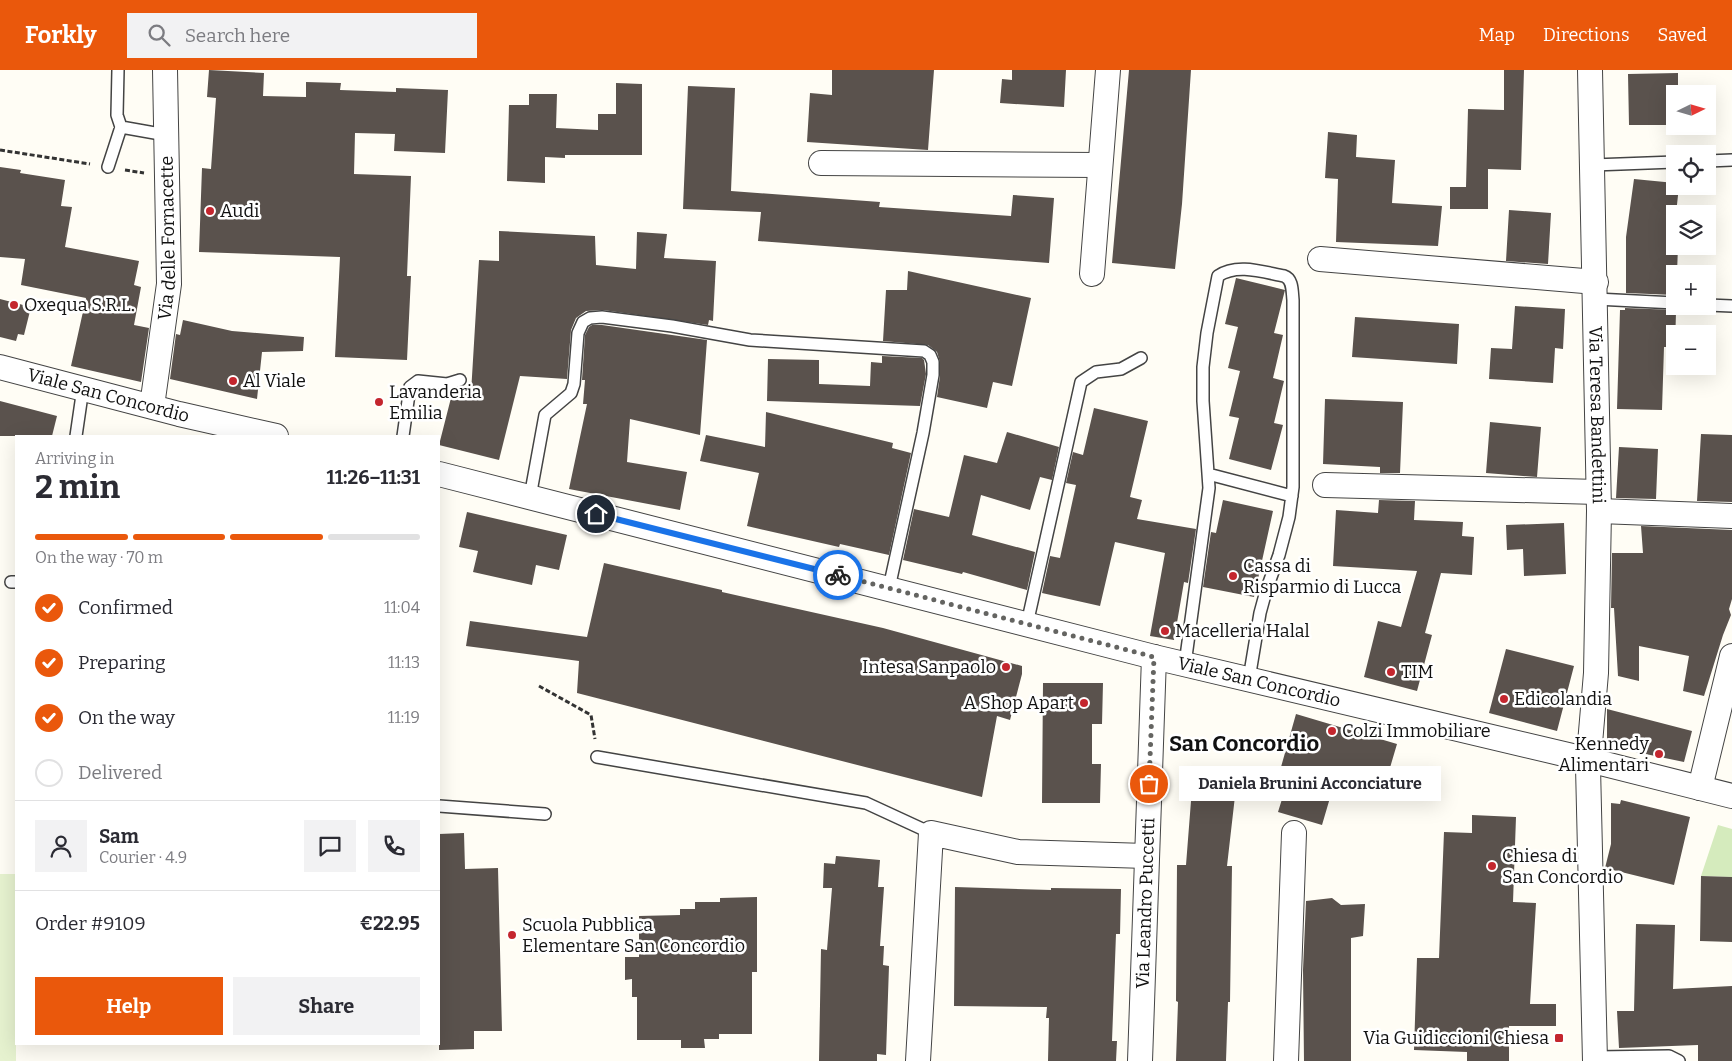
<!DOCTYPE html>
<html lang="en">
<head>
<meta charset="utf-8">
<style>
	:root { --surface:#fff; --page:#f2f2f3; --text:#2b2b33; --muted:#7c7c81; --line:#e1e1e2; --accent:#ea580c }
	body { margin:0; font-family:Bitter,serif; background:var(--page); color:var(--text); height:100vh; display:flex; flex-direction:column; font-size:19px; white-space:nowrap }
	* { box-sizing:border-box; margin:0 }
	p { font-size:16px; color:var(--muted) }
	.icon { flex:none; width:28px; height:28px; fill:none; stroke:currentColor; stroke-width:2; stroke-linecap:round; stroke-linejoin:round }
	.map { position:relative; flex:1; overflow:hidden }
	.details { position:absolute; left:15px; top:365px; width:425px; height:610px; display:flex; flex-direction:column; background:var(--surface); border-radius:0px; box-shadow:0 5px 20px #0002 }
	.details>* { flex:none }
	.needle { width:32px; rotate:85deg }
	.controls { position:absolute; left:1666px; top:15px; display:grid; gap:10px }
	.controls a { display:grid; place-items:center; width:50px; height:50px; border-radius:0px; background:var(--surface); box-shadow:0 5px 20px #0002; font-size:25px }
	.pin { position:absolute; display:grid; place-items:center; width:42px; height:42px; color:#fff; margin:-21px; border:2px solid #fff; border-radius:50%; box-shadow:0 1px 5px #0007 }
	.courier { position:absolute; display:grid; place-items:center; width:50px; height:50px; margin:-25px; border:4px solid #1a73e8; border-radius:50%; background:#fff; color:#222; box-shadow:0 1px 6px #0007 }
	.bubble { position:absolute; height:35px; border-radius:0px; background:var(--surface); box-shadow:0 5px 20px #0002; font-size:16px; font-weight:700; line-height:35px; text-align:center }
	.summary em { font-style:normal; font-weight:700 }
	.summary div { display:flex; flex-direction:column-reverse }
	.summary { display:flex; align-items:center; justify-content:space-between; height:85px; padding:0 20px }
	h1 { font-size:32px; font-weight:700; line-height:38px }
	.bar { display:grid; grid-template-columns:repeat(4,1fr); gap:8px 5px; align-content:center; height:60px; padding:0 20px }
	.bar i { height:6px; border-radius:4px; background:var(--line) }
	.bar .active { background:var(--accent) }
	.bar p { grid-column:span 4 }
	.line { display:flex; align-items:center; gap:12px; padding:0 20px; border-top:1px solid var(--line) }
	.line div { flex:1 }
	.round { display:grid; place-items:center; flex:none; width:52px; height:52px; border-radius:0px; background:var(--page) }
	ol { padding:0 20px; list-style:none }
	li { display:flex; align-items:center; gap:15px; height:55px }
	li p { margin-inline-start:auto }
	li .icon { padding:5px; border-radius:50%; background:var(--accent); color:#fff; stroke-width:4 }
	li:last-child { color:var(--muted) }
	li i { width:28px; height:28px; border:2px solid var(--line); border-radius:50% }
	.primary-button { display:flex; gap:10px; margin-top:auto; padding:10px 20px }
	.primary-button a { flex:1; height:58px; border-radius:0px; background:var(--accent); color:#fff; font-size:20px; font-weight:700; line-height:58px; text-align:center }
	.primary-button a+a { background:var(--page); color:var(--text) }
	header { display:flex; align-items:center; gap:30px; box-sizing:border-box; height:70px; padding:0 25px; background:var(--accent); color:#fff }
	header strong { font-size:24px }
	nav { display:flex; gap:28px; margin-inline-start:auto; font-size:18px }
	.search { width:350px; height:45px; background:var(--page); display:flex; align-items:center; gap:12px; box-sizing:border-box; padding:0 18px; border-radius:0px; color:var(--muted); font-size:19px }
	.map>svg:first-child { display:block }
</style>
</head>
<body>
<header>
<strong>Forkly</strong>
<div class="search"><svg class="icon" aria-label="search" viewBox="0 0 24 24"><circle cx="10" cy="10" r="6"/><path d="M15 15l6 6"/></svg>Search here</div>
<nav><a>Map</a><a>Directions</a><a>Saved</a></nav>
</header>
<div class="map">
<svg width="1732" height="991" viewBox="0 0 1732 991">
	<rect width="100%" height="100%" fill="#fffdf5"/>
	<path fill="#d5ebbd" d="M 1718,755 L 1732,759 L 1732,807 L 1701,806 Z"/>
	<path fill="#e6f2cf" d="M 0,804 L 16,804 L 16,991 L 0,991 Z"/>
	<path fill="#5a524d" d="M 209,0 L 264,3 L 263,26 L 306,27 L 306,12 L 341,13 L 340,20 L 396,22 L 396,18 L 448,20 L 445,83 L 394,81 L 395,64 L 355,63 L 354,104 L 411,106 L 407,206 L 411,206 L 407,290 L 335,287 L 340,187 L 199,182 L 202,98 L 211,99 L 216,28 L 207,27 Z
		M 832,0 L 934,0 L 928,80 L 807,72 L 810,23 L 832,25 Z
		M 1012,0 L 1066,0 L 1064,37 L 1000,33 L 1002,9 L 1012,10 Z
		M 1129,0 L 1191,0 L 1182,134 L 1175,199 L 1112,193 Z
		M 1504,0 L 1524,0 L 1521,100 L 1488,99 L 1488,139 L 1450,139 L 1450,117 L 1466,117 L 1468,39 L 1504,40 Z
		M 1678,3 L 1678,24 L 1675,24 L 1675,55 L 1629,55 L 1628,4 Z
		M 616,13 L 642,14 L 642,85 L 565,85 L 565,88 L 545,87 L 545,113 L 507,111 L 509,35 L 529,35 L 529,24 L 557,24 L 556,58 L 598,60 L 598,44 L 616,44 Z
		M 688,16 L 735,18 L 731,121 L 880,132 L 879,137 L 1011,146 L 1013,125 L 1054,128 L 1049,193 L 758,171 L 761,142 L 683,139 Z
		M 1328,62 L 1357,65 L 1356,87 L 1395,90 L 1392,133 L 1442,136 L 1438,176 L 1336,172 L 1338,109 L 1325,108 Z
		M 0,97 L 21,100 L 20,103 L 65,110 L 61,136 L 72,137 L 65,177 L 139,191 L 134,215 L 141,217 L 134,255 L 149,258 L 141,312 L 71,296 L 86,228 L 21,215 L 25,189 L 0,187 Z
		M 1634,109 L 1675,113 L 1675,116 L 1679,116 L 1676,144 L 1675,144 L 1673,176 L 1678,176 L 1677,204 L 1675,204 L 1675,225 L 1626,223 L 1626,167 Z
		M 1509,140 L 1551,143 L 1548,194 L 1506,191 Z
		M 499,161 L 595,166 L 596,195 L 636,199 L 637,162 L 667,164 L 664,188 L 716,191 L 713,251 L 709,250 L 708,255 L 603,240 L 586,241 L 576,248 L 571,260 L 567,309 L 520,306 L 499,390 L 439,375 L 453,320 L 455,319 L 471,323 L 479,190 L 499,191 Z
		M 908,201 L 1031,228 L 1012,316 L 993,312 L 987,338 L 937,327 L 940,306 L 940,292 L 937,282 L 928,275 L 883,271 L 886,220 L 907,220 Z
		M 1236,208 L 1285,220 L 1274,263 L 1283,265 L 1273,308 L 1284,311 L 1274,353 L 1283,355 L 1271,400 L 1229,389 L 1239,348 L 1229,346 L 1240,301 L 1228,298 L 1238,257 L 1225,254 Z
		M 0,229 L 31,237 L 24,265 L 18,264 L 16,271 L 0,267 Z
		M 1515,236 L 1565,239 L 1563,279 L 1555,278 L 1553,313 L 1489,309 L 1491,278 L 1512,279 Z
		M 1625,238 L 1675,240 L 1676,242 L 1675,277 L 1664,277 L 1662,340 L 1617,339 L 1620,240 L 1625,240 Z
		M 1355,247 L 1459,254 L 1457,294 L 1352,287 Z
		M 183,250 L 232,261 L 304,267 L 303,281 L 262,282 L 257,329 L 170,309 L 176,264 L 180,265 Z
		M 592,255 L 602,255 L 707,270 L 700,365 L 630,349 L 627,392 L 687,402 L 680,440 L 569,419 L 587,334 L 583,334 L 585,310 L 582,310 L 585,265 L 589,257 Z
		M 882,286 L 922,288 L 924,290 L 926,304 L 920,336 L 767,331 L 768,289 L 819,290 L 819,314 L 870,316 L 871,292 L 882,293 Z
		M 1325,329 L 1403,332 L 1400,403 L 1380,403 L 1380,397 L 1323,394 Z
		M 0,331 L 57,346 L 52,366 L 0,366 Z
		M 1094,338 L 1148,351 L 1130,427 L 1142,430 L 1137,449 L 1196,459 L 1188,513 L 1184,512 L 1174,570 L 1150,566 L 1165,483 L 1115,472 L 1100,536 L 1042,523 L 1050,486 L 1060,488 L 1076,415 L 1066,413 L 1073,382 L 1083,385 Z
		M 766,342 L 893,373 L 892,378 L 911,383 L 889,485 L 840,474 L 839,477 L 747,456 L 759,403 L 700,391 L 706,365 L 765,377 Z
		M 1490,352 L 1541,357 L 1537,407 L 1486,403 Z
		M 1007,362 L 1059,377 L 1052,410 L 1040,407 L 1030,440 L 981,425 L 972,465 L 1035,482 L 1027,520 L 963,502 L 962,504 L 903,490 L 914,439 L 949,447 L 964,385 L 997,393 Z
		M 1701,364 L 1732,365 L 1732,432 L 1697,431 Z
		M 1619,377 L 1658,379 L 1656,429 L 1616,428 Z
		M 1223,430 L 1273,441 L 1254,527 L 1203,517 L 1211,462 L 1216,463 Z
		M 1379,430 L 1415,431 L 1414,450 L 1463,452 L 1462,466 L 1474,467 L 1472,505 L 1441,503 L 1425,563 L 1432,565 L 1417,621 L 1364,607 L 1378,551 L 1401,557 L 1417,501 L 1333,496 L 1336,440 L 1378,443 Z
		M 467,442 L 567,465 L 559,500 L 536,495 L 532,515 L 473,502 L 478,481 L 459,477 Z
		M 1564,453 L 1566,504 L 1524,506 L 1523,479 L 1507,480 L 1506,455 Z
		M 1641,456 L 1732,460 L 1732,529 L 1729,539 L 1731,545 L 1723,565 L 1704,626 L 1683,621 L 1689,586 L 1639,576 L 1639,611 L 1618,606 L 1614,538 L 1611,538 L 1612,483 L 1643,483 Z
		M 604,493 L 722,520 L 722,522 L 883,558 L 1022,596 L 1022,604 L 1010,650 L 997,646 L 982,727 L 577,623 L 579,591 L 466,576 L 470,551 L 587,567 Z
		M 1506,579 L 1574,596 L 1557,661 L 1489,643 Z
		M 1043,613 L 1103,613 L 1102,654 L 1092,654 L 1092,694 L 1101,694 L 1100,733 L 1042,733 Z
		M 1607,639 L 1692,661 L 1684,692 L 1607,676 Z
		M 1296,644 L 1397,674 L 1384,718 L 1337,704 L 1322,755 L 1278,742 L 1291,700 L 1281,697 Z
		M 1235,726 L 1227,796 L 1232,796 L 1230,932 L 1228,932 L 1226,991 L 1176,991 L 1178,932 L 1176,931 L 1177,795 L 1186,795 L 1191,731 Z
		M 1621,730 L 1690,747 L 1674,815 L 1605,798 L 1611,774 L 1611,733 L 1620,734 Z
		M 1472,745 L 1516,747 L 1513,832 L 1536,833 L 1530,934 L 1556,934 L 1556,956 L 1509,956 L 1509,991 L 1467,991 L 1467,982 L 1414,980 L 1417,888 L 1439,888 L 1444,762 L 1472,763 Z
		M 464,763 L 465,799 L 498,798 L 502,961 L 474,961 L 474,979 L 439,980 L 439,764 Z
		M 836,786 L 880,790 L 878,817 L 884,817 L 880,876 L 884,876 L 883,895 L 889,896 L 886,985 L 877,984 L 877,991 L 819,991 L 821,879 L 827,880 L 832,818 L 823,818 L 824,793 L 835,794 Z
		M 1701,806 L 1732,807 L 1732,872 L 1700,871 Z
		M 955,817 L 1051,820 L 1051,818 L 1121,819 L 1120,864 L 1116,864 L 1112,971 L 1117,971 L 1116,991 L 1048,991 L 1049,948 L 1046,948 L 1047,937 L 954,936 Z
		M 757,827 L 757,902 L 752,902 L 752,964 L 719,964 L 719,969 L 704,969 L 705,978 L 681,978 L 681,970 L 637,970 L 637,927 L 632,927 L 632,909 L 625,910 L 625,887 L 639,887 L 639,846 L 680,845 L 680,839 L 695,839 L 695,832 L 720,832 L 720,828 Z
		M 1332,828 L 1341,835 L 1365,834 L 1363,866 L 1351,868 L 1351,991 L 1304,991 L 1303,900 L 1306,831 Z
		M 1636,854 L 1675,855 L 1673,919 L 1732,916 L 1732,991 L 1698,991 L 1698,975 L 1619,978 L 1617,941 L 1634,941 Z"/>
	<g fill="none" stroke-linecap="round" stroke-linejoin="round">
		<defs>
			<path id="lane" d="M 118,0 L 117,45 L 121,57 L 166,65
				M 1708,91 L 1732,90
				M 1593,95 L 1675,92
				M 108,97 L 121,57
				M 1596,229 L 1675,233
				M 1708,235 L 1732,236
				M 76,366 L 83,318
				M 403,366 L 410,317 L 418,311 L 447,314 L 460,310
				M 1208,404 L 1292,426
				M 530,427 L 545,345 L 571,323 L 574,314 L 578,263 L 583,252 L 590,248 L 602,247 L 672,256 L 750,270 L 924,281 L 930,285 L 933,292 L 933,305 L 923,363 L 889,518
				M 11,512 L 16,512
				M 1027,554 L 1081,312 L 1096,302 L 1121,299 L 1141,288
				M 1185,594 L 1209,418 L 1203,331 L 1203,297 L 1207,263 L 1218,206 C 1237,193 1263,202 1284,206 C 1293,209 1292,221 1293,230 L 1293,417 L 1289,447 L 1279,485 L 1266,521 L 1260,543 L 1249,609
				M 597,687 L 866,733 L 931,763
				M 439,736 L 545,744
				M 1595,987 L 1669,986 L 1679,991"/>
			<g id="street">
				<path id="s1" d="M 1590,0 L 1599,441 L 1596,603 L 1588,697 L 1595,991"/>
				<path d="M 821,93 L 1099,95"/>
				<path d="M 1320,189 L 1596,212"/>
				<path d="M 1092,204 L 1108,0"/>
				<path id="s2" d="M 0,297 L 179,344 L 276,366"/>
				<path id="s3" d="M 152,336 L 169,214 L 165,0"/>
				<path id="s4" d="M 439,404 L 1154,587 L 1589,690 L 1732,726"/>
				<path d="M 1325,415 L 1598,422"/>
				<path d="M 1599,441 L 1732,446"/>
				<path d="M 1700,718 L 1732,586"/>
				<path d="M 918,991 L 931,763 L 1018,782 L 1146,786"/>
				<path id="s5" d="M 1140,991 L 1154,587"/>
				<path d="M 1286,991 L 1294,763"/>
			</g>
		</defs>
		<use href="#lane" stroke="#444" stroke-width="14"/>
		<use href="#street" stroke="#444" stroke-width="26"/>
		<path stroke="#333" stroke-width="3" stroke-dasharray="5 2.5" stroke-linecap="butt" d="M 0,80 L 90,94
			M 125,100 L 144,103
			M 539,616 L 591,645 L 595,669"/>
		<use href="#lane" stroke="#fff" stroke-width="11"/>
		<use href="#street" stroke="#fff" stroke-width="24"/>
	</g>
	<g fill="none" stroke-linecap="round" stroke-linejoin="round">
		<path stroke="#646461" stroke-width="5" stroke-dasharray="0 9" d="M 838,505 L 1154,587 L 1149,714"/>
		<path stroke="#1a73e8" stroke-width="6" d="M 596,444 L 838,505"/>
	</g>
	<g fill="#c4262e" stroke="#fff" stroke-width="2">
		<circle cx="210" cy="141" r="5"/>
		<circle cx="14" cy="235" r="5"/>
		<circle cx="233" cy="311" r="5"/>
		<circle cx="379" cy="332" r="5"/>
		<circle cx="1233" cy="506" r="5"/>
		<circle cx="1165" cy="561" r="5"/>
		<circle cx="1006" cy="597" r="5"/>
		<circle cx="1391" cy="602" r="5"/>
		<circle cx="1504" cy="629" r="5"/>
		<circle cx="1084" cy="633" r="5"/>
		<circle cx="1332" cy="661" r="5"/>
		<circle cx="1659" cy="684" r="5"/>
		<circle cx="1492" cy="796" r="5"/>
		<circle cx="512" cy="865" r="5"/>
		<rect x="1554" y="963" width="10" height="10" rx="2.5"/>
	</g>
	<g text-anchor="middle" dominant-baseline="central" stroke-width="5" stroke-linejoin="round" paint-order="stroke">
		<g font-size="18" fill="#111" stroke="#fff" text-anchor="start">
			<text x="220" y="141">Audi</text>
			<text x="24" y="235">Oxequa S.R.L.</text>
			<text x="243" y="311">Al Viale</text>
			<text x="389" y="322">Lavanderia<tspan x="389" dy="21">Emilia</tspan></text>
			<text x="1243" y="496">Cassa di<tspan x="1243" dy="21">Risparmio di Lucca</tspan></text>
			<text x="1175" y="561">Macelleria Halal</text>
			<text x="996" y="597" text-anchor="end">Intesa Sanpaolo</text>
			<text x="1401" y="602">TIM</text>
			<text x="1514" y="629">Edicolandia</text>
			<text x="1074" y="633" text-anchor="end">A Shop Apart</text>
			<text x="1342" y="661">Colzi Immobiliare</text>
			<text x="1649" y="674" text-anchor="end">Kennedy<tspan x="1649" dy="21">Alimentari</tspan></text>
			<text x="1502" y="786">Chiesa di<tspan x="1502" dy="21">San Concordio</tspan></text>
			<text x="522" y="855">Scuola Pubblica<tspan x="522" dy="21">Elementare San Concordio</tspan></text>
			<text x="1549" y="968" text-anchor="end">Via Guidiccioni Chiesa</text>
		</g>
		<g font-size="18" fill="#111" stroke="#fff">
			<text stroke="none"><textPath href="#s3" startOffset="169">Via delle Fornacette</textPath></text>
			<text stroke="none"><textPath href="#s2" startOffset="112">Viale San Concordio</textPath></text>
			<text stroke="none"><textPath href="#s1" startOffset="345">Via Teresa Bandettini</textPath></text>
			<text stroke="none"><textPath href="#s4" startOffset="846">Viale San Concordio</textPath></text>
			<text stroke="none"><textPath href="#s5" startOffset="158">Via Leandro Puccetti</textPath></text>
		</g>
		<g font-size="22" font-weight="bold" fill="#111" stroke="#fff">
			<text x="1244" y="673">San Concordio</text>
		</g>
	</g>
</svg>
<div class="controls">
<a><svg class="needle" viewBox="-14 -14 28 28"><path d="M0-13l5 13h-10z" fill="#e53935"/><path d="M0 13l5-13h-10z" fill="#7c7c81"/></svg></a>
<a><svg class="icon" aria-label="locate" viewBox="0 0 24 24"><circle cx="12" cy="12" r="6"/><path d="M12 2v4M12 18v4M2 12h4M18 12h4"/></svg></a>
<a><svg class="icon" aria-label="layers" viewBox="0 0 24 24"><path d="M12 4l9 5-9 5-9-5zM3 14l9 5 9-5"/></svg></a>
<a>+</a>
<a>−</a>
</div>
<div class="pin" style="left:1149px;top:714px;background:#ea580c"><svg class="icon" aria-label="bag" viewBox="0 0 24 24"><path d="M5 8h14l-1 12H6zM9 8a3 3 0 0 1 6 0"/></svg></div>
<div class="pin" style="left:596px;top:444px;background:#1f2937"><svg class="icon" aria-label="home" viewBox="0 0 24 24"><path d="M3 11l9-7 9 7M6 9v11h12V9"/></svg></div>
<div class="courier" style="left:838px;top:505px"><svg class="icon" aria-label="bike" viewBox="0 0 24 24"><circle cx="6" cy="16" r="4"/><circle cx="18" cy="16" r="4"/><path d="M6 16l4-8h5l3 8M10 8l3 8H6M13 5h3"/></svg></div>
<div class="bubble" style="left:1179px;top:696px;width:262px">Daniela Brunini Acconciature</div>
<section class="details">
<div class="summary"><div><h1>2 min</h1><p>Arriving in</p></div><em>11:26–11:31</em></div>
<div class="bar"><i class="active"></i><i class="active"></i><i class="active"></i><i></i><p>On the way · 70 m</p></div>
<ol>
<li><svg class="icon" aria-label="check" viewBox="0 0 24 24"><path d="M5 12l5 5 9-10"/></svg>Confirmed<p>11:04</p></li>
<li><svg class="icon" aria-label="check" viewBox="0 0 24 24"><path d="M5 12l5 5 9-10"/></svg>Preparing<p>11:13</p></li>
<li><svg class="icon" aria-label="check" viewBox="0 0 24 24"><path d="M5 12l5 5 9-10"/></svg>On the way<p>11:19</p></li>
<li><i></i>Delivered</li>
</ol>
<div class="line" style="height:90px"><a class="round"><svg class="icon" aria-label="person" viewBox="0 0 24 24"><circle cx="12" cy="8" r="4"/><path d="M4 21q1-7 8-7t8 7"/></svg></a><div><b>Sam</b><p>Courier · 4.9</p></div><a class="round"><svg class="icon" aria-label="chat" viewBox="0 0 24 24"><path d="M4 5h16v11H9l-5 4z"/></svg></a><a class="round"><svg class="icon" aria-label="phone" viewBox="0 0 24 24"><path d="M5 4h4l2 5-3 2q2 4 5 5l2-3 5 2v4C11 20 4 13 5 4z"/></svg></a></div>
<div class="line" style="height:65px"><div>Order #9109</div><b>€22.95</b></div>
<div class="primary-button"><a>Help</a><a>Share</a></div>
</section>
</div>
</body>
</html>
